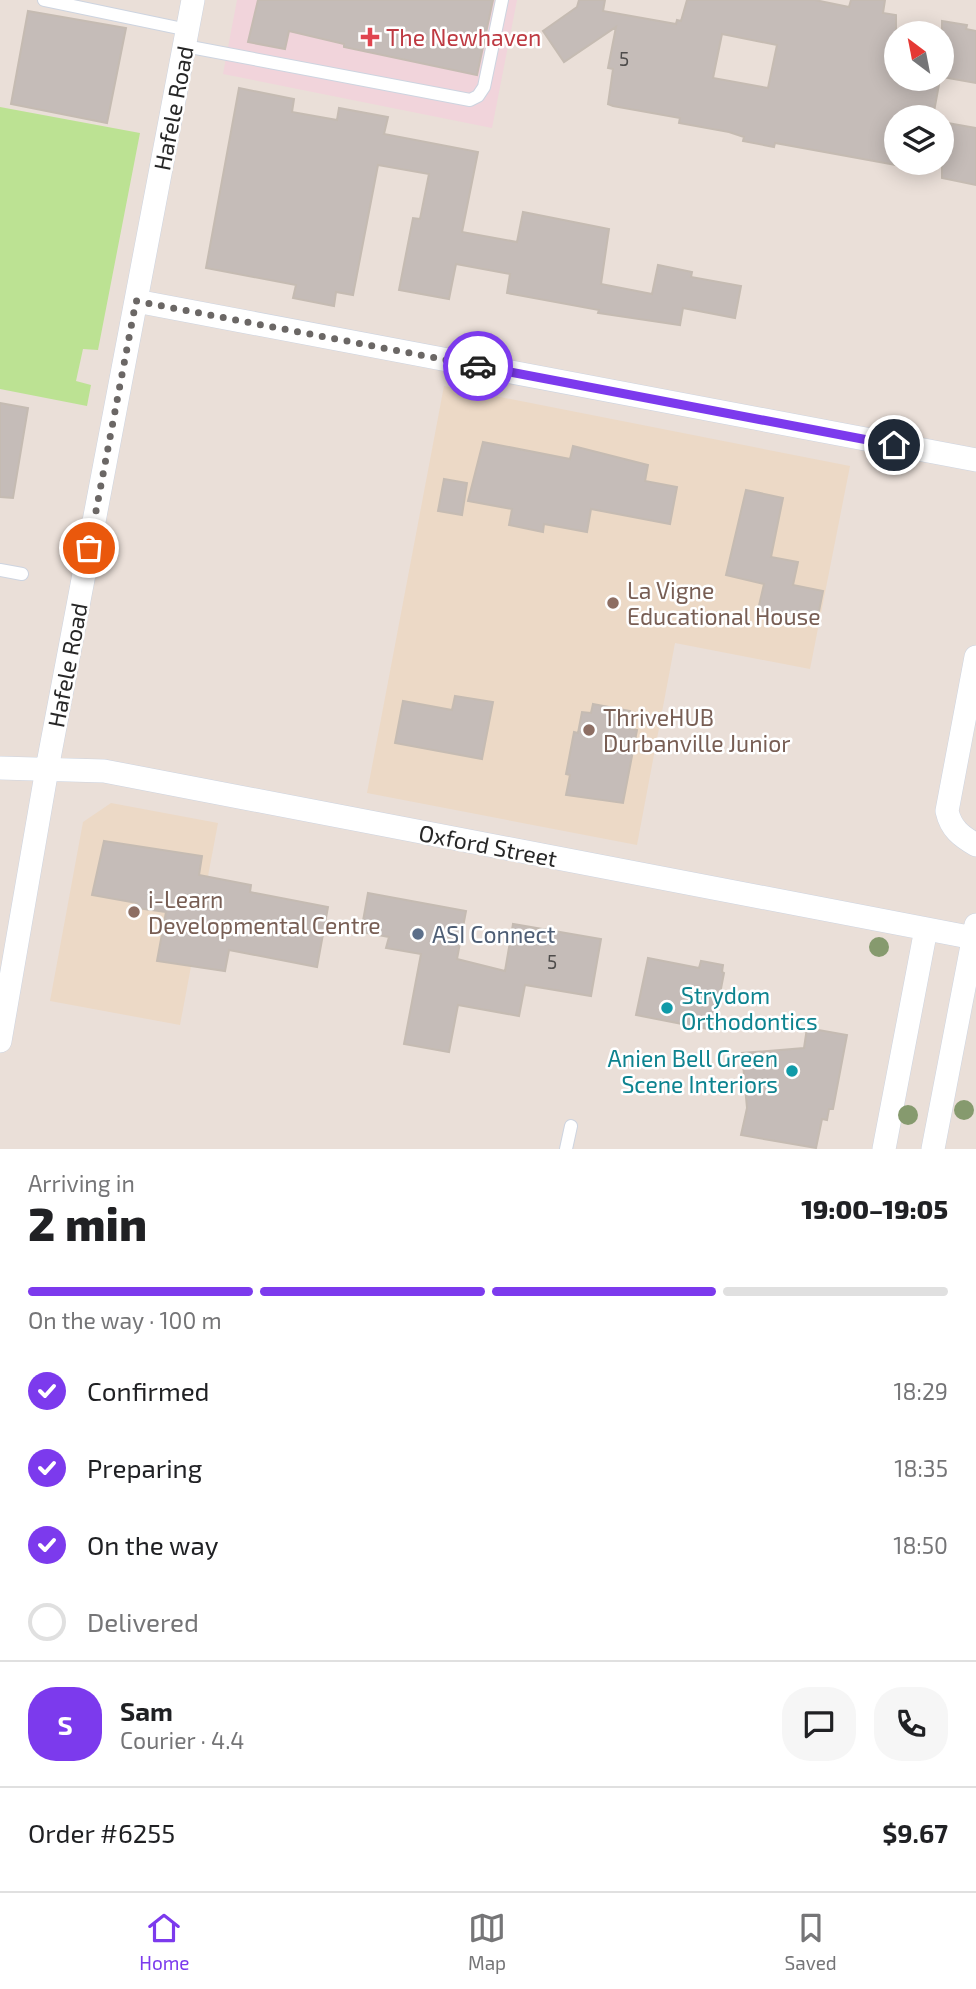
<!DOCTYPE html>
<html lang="en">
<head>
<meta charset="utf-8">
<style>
	:root { --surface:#fff; --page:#f6f6f6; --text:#202124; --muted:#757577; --line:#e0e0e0; --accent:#7c3aed }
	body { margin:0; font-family:"Exo 2",sans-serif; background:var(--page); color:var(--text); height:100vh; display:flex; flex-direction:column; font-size:26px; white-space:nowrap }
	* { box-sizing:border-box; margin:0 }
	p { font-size:23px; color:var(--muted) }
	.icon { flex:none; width:38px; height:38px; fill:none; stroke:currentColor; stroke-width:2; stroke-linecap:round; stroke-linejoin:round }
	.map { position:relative; height:1149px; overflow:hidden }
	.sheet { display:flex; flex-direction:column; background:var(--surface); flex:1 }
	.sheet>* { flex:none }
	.needle { width:46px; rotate:328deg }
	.tools { position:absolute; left:884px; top:21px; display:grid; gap:14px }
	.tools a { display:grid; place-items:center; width:70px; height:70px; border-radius:50%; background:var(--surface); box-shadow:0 4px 18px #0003; font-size:35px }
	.pin { position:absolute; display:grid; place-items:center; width:60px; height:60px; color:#fff; margin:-30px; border:4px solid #fff; border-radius:50%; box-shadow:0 2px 7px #0007 }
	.courier { position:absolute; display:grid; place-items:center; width:70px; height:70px; margin:-35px; border:5px solid #7c3aed; border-radius:50%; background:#fff; color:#222; box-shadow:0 2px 9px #0007 }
	.overview em { font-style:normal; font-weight:800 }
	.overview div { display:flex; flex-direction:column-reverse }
	.overview { display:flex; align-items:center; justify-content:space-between; height:119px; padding:0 28px }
	h1 { font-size:46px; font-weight:800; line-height:52px }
	.bar { display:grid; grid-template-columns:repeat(4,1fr); gap:10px 7px; align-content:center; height:84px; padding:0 28px }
	.bar i { height:9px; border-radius:5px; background:var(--line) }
	.bar .current { background:var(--accent) }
	.bar p { grid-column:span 4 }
	.line { display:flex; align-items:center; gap:18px; padding:0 28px; border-top:2px solid var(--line) }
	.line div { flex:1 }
	.round { display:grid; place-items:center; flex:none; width:74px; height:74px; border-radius:28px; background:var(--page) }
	ol { padding:0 28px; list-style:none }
	li { display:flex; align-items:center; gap:21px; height:77px }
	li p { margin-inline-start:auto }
	li .icon { padding:7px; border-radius:50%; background:var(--accent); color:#fff; stroke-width:4 }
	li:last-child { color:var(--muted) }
	li i { width:38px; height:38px; border:4px solid var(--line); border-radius:50% }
	.dock { display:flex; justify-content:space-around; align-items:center; height:98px; border-top:2px solid var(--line); background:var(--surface); font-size:19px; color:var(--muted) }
	.dock a { display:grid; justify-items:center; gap:4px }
	.dock .current { color:var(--accent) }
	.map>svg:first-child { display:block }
</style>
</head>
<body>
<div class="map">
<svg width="976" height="1149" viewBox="0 0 976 1149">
	<rect width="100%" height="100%" fill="#eadfd8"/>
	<path fill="#ecd9c6" d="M 444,386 L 850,466 L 810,669 L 675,643 L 637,845 L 367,793 Z
		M 111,803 L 218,823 L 180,1025 L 50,1001 L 83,822 Z"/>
	<path fill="#f1d4db" d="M 237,0 L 517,0 L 492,128 L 223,74 Z"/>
	<path fill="#bce293" d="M 0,107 L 140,133 L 98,350 L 83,349 L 76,381 L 91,385 L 87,406 L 0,389 Z"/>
	<path fill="#c5bcb8" stroke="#c5bbb2" stroke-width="2" fill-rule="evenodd" d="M 258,0 L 493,0 L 477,75 L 344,47 L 344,44 L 289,31 L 285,49 L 248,42 Z
		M 579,0 L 605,0 L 603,11 L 676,24 L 677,20 L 681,21 L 687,0 L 815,0 L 849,7 L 851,0 L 885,0 L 883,13 L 896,15 L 896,79 L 940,79 L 933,117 L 896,117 L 896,165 L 775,143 L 774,147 L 743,141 L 744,137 L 729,132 L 679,123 L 680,118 L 613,106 L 608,104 L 613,69 L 608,68 L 616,27 L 564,62 L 543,31 L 577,7 ZM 722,34 L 777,45 L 768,88 L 713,78 Z
		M 28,11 L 126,28 L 107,123 L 11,104 Z
		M 942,21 L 967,25 L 966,29 L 976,31 L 976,83 L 942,77 Z
		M 239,88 L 294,99 L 292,112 L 337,120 L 339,108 L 388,117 L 384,134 L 478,152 L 462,232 L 517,242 L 523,212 L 609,229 L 601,284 L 652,294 L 658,265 L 692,272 L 691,277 L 741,286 L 735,318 L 683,308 L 680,325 L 598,313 L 599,310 L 507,293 L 510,274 L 456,264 L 449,299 L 399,290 L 413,218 L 420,219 L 429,174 L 378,165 L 353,295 L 336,292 L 334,306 L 293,298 L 296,285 L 206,268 Z
		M 942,122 L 976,128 L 976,185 L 942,178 Z
		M 0,403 L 28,408 L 13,498 L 0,497 Z
		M 483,442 L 570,459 L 573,446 L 648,465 L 645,481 L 677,487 L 670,524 L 591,509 L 587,532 L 544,524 L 543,532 L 509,525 L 512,509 L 468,501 Z
		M 444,479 L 467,483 L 462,515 L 438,511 Z
		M 746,490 L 783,498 L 771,557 L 798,562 L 793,585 L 823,591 L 817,621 L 758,610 L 764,584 L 726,575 Z
		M 455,696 L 493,702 L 482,759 L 395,743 L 403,701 L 452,710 Z
		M 593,704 L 630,711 L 628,728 L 637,730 L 623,803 L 566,795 L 570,775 L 566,774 L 574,732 L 578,733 L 582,712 L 591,713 Z
		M 104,841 L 202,856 L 199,875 L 251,885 L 250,892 L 328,907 L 317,967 L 229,950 L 225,971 L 157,961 L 166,912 L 136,908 L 137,903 L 92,895 Z
		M 368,893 L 466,911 L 457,959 L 505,971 L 513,924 L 601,939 L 591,996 L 525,985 L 519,1016 L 458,1005 L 449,1052 L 404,1044 L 421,954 L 386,948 L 389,937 L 361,932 Z
		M 648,958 L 699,968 L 701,961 L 723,965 L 722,972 L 724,973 L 713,1030 L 636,1015 Z
		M 807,1028 L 847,1035 L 833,1109 L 829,1109 L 827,1120 L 822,1119 L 816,1148 L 741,1135 L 747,1108 L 742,1053 L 804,1048 Z"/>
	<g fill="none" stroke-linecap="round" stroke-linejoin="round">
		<defs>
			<path id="lane" d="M 44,0 L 188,30
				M 185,46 L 470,100 L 478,96 L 484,87 L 502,0
				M 0,570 L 22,574
				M 566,1149 L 571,1126"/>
			<path id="street" d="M 136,301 L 976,460
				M 976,657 L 947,811 C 951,829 961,836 976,845
				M 0,768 L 104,771 L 974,938
				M 0,1041 L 47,769 L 193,0
				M 884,1149 L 926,929
				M 933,1149 L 976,925"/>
		</defs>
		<use href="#lane" stroke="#cdd4e0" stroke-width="14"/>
		<use href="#street" stroke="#cdd4e0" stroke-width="24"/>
		<use href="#lane" stroke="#fff" stroke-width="12"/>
		<use href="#street" stroke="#fff" stroke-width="23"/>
	</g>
	<g fill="#869a6e">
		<circle cx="879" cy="947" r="10"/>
		<circle cx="964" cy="1110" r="10"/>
		<circle cx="908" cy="1115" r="10"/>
	</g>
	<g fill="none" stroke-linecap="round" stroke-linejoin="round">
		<path stroke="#6b6765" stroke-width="7" stroke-dasharray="0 12.6" d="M 89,548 L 136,301 L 478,366"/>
		<path stroke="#7c3aed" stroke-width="9" d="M 478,366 L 894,445"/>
	</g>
	<path fill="#e0444e" stroke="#fff" stroke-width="2.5" d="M366.5 26.5h7v7h7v7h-7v7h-7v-7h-7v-7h7z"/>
	<g fill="#8d6e63" stroke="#fff" stroke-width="2.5">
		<circle cx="613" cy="603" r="7"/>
		<circle cx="589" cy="730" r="7"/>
		<circle cx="134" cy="912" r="7"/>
	</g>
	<circle fill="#5c6f8a" stroke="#fff" stroke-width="2.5" cx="418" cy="934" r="7"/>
	<g fill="#0f9aa8" stroke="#fff" stroke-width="2.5">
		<circle cx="667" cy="1008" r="7"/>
		<circle cx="792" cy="1071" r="7"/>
	</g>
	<g text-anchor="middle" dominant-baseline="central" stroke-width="5" stroke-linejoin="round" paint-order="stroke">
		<g font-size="19" fill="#4e4c4b">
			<text x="624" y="58">5</text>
			<text x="552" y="961">5</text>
		</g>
		<g font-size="23" fill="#be3a42" stroke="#fff" text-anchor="start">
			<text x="386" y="37">The Newhaven</text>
		</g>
		<g font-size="23" fill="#272727" stroke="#fff">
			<text transform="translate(173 108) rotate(-79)">Hafele Road</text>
			<text transform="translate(67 665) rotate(-79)">Hafele Road</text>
			<text transform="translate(488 845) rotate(11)">Oxford Street</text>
		</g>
		<g font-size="23" fill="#785e54" stroke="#fff" text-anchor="start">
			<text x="627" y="590">La Vigne<tspan x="627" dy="26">Educational House</tspan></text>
			<text x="603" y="717">ThriveHUB<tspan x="603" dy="26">Durbanville Junior</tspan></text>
			<text x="148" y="899">i-Learn<tspan x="148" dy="26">Developmental Centre</tspan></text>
		</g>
		<g font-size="23" fill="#4e5e75" stroke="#fff" text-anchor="start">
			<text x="432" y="934">ASI Connect</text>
		</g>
		<g font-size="23" fill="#0d838f" stroke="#fff" text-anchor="start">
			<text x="681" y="995">Strydom<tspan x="681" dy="26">Orthodontics</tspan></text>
			<text x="778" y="1058" text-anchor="end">Anien Bell Green<tspan x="778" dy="26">Scene Interiors</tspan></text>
		</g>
	</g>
</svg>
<div class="tools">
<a><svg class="needle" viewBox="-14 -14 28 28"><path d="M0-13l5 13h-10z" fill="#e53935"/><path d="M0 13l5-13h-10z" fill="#757577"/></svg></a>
<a><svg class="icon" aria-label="layers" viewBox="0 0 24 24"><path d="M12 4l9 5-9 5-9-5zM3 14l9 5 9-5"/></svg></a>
</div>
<div class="pin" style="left:89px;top:548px;background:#ea580c"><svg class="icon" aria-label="bag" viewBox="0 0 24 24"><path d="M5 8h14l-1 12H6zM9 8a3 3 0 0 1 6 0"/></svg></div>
<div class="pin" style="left:894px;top:445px;background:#1f2937"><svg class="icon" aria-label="home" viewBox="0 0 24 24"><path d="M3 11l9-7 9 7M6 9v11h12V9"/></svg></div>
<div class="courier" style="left:478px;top:366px"><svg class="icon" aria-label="car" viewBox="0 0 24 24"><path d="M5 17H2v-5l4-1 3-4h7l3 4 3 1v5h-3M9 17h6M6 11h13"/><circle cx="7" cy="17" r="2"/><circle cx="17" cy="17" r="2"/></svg></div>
</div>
<section class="sheet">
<div class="overview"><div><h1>2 min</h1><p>Arriving in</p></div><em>19:00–19:05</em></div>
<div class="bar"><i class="current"></i><i class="current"></i><i class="current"></i><i></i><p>On the way · 100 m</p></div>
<ol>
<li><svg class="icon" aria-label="check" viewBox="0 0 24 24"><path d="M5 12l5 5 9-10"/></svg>Confirmed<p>18:29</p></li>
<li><svg class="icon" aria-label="check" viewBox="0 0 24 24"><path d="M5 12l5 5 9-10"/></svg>Preparing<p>18:35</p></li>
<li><svg class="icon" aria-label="check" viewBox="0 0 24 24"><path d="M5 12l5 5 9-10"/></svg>On the way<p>18:50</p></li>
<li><i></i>Delivered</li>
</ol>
<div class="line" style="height:126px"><b class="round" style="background:var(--accent);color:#fff">S</b><div><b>Sam</b><p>Courier · 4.4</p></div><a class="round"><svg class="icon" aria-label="chat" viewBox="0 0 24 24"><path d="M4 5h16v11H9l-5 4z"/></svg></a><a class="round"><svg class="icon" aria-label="phone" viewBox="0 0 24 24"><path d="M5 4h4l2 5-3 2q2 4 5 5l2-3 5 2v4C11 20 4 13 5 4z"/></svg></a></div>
<div class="line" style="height:91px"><div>Order #6255</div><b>$9.67</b></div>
</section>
<nav class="dock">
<a class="current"><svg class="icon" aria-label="home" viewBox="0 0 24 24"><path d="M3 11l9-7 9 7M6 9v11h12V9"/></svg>Home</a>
<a><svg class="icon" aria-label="map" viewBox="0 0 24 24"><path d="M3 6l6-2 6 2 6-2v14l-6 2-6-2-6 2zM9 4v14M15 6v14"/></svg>Map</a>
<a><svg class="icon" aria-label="saved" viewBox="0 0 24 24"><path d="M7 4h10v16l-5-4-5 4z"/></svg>Saved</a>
</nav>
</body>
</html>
